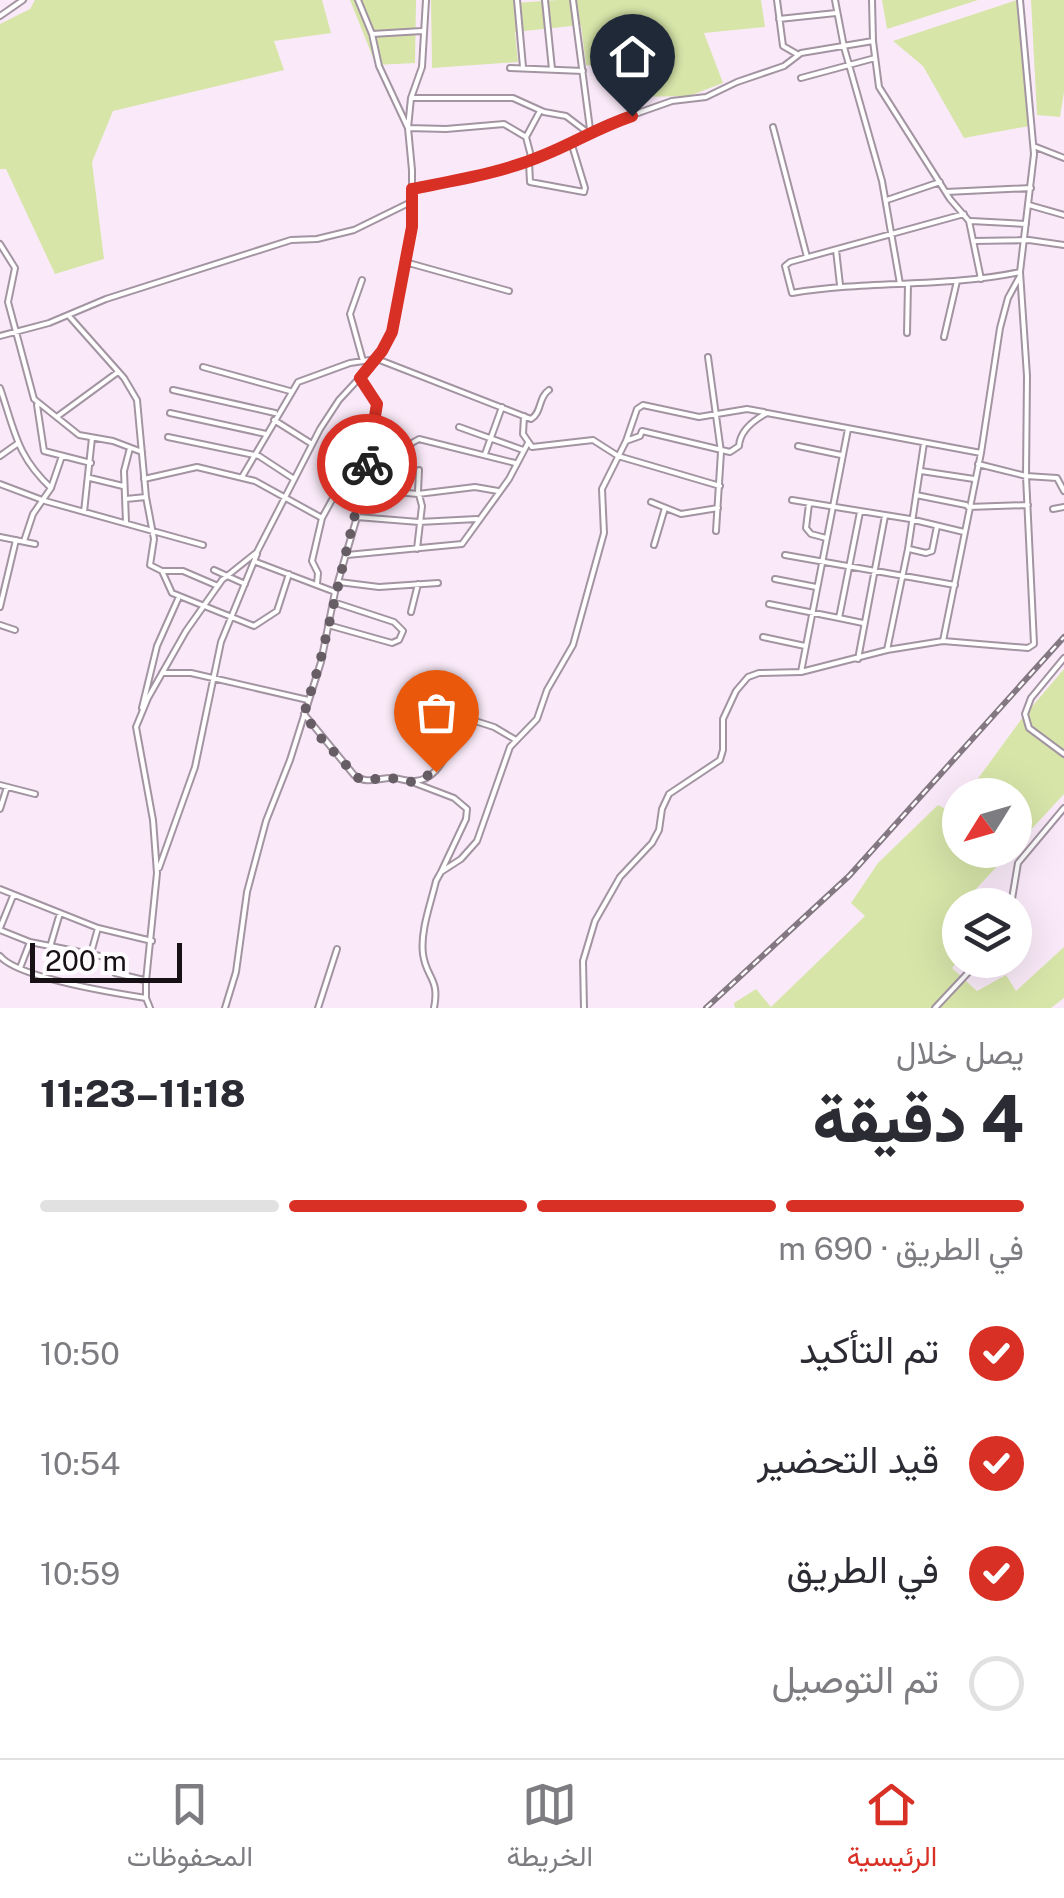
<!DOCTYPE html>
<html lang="ar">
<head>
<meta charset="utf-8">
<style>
	:root { --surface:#fff; --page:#f7f7f7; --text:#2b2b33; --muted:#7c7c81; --line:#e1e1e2; --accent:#d93025 }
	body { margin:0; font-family:"Public Sans",Vazirmatn,sans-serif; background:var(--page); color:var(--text); direction:rtl; height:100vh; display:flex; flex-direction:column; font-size:38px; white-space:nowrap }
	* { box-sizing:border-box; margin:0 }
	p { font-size:32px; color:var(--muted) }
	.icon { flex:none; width:55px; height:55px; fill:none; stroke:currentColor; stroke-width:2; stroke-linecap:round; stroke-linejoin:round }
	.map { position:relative; height:1008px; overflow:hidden; direction:ltr }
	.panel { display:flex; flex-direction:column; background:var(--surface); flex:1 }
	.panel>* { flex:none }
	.needle { width:65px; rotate:233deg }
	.fabs { position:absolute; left:942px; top:778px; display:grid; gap:20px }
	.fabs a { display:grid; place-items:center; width:90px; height:90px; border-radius:50%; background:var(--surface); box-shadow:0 10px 40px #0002; font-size:50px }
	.scale { position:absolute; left:30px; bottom:25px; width:152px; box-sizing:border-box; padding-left:10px; border:5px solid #171116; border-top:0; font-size:28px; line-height:35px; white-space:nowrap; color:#171116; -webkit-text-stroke:8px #fffcff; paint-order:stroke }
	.pin { position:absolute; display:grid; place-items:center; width:85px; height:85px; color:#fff; margin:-102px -42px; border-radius:50% 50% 50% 0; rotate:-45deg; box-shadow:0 0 10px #0007 }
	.pin .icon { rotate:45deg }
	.courier { position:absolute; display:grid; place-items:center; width:100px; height:100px; margin:-50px; border:8px solid #d93025; border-radius:50%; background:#fff; color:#222; box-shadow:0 2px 12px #0007 }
	.summary em { font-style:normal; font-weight:800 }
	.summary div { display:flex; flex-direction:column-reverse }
	.summary { display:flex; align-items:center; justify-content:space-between; height:170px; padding:0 40px }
	h1 { font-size:65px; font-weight:800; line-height:75px }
	.bar { display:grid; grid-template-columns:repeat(4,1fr); gap:15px 10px; align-content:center; height:120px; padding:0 40px }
	.bar i { height:12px; border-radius:8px; background:var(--line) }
	.bar .selected { background:var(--accent) }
	.bar p { grid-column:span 4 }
	ol { padding:0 40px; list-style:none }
	li { display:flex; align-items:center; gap:30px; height:110px }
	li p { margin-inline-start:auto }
	li .icon { padding:10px; border-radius:50%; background:var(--accent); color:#fff; stroke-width:4 }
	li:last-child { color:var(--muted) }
	li i { width:55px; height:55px; border:5px solid var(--line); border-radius:50% }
	.menu { display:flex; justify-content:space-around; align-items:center; height:140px; border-top:2px solid var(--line); background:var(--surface); font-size:28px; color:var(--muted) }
	.menu a { display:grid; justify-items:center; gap:5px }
	.menu .selected { color:var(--accent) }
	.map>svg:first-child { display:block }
</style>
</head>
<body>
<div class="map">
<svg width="1064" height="1008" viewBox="0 0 1064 1008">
	<rect width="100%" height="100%" fill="#faeaf9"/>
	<path fill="#d7e5a9" d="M 35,0 L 322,0 L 331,33 L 274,41 L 284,70 L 113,111 L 92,162 L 104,259 L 55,274 L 6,169 L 0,169 L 0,24 L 30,9 Z
		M 350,0 L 416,0 L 415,63 L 376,65 Z
		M 431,0 L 514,0 L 515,3 L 557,0 L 761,0 L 765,27 L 704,33 L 723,83 L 689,96 L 636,97 L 627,69 L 586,65 L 581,25 L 515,32 L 518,62 L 432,68 Z
		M 882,0 L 978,0 L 887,29 Z
		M 1017,0 L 1029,126 L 964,138 L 923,66 L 893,41 Z
		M 1031,0 L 1064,0 L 1064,92 L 1060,117 L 1037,115 Z
		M 1064,669 L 1064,794 L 1015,847 L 1015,795 L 966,795 L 1023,717 Z
		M 960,804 L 960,850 L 1012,850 L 976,889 L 989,905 L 960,905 L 960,959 L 952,968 L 977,991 L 1006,975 L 1016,991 L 1064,947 L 1064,998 L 1051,1008 L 735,1008 L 734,1003 L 756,989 L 771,1007 L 865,916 L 851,903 L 878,863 L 938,805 L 953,813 Z"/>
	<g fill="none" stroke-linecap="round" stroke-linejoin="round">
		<defs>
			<path id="street" d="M 358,0 L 372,34 L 379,66 L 408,128 L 446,129 L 504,124 L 526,137
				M 517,0 L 523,67
				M 545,0 L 552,69
				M 573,0 L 590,129
				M 777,0 L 783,46 L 797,54
				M 835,0 L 844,47 L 882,181 L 900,284
				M 872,0 L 873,41 L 879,87 L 950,199 L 969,221 L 981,279
				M 0,16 L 23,0
				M 779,19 L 836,13
				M 372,34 L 422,31
				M 510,68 L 583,71
				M 801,78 L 875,58
				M 411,98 L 513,98 L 544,112 L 566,116 L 587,132
				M 773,127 L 807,257
				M 1036,147 L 1064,158
				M 532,160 L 526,137 L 540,111
				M 529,162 L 530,182 L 584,192 L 585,188 L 571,142
				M 413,189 L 483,175 L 532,160 L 604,125 L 672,101 L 706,97 L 737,82 L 784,66 L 801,53 L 873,41
				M 946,192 L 1031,188
				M 887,200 L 940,182
				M 1029,205 L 1064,215
				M 964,214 L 790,262 L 785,266 L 792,293 C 867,280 945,288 1020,272
				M 971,221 L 1026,224
				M 974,241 L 1029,240 L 1064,245
				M 0,244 L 15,268 L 8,302 L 34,399 L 79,435 L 113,441 L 142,452
				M 836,250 L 840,285
				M 405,262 L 509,291
				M 362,280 L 350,314 L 363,361
				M 69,316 L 124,378 L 137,400 L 146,497 L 154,539 L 150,565 L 162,571 L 172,593 L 254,626 L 277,611 L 289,574
				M 907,333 L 908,284
				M 0,336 L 49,323 L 106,299 L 291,240 L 317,239 L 354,230 L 411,202
				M 944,337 L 957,281
				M 708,357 L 721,452 L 716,531
				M 203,367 L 290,391
				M 0,388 C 15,431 16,455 51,488
				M 173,390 L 275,413
				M 37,405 L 44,451 L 91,463
				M 170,413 L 266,434
				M 58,416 L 118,372
				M 524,416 L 523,434 L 532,447 L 593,440 L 618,456 L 720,486
				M 274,420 L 312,444
				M 459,427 L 523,450
				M 168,437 L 259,456 L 294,479
				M 626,441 L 637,409 L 643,405 L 699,417 L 747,409 L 764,412
				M 798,446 L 841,455
				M 485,454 L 502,407
				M 0,456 L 17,444
				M 978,464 L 1026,476 L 1057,478 L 1064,491
				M 921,471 L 974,479
				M 242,477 L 298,382 L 350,363 L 377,359 L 531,419 C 542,413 538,397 549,390
				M 90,478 L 123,486
				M 144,479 L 197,467 L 255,481 L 322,518 L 333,498 L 359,506
				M 0,484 L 45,501 L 203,545
				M 364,489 L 418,494 L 475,487 L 498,491
				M 374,490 C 387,471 398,449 419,439 L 515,463
				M 916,495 L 966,505
				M 126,499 L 146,497
				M 792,500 L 910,519 L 964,532
				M 651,502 L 681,514 L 718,508
				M 809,504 L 806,528 L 811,534 L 826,538
				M 968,507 L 1028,505
				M 1053,509 L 1064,507
				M 84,512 L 92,438
				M 357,517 L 419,522 L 477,519
				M 126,522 L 124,471 L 130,448
				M 0,537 L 35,544
				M 24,541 L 33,514 L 51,488 L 62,456
				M 654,545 L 665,508
				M 417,549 L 422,506 L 418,491 L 419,470
				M 909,549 L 926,553 L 932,551 L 937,526
				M 347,555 L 462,544 L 509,479 L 528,443
				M 785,555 L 955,585
				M 256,562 L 335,592
				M 214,570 L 245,584
				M 162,571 L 183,571 L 218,586
				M 775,579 L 816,587
				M 339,582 L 379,587 L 438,583
				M 317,584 L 318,573 L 312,561 L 322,518
				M 769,604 L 839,618 L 860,512
				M 0,607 L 16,540
				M 411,612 L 418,584
				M 839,618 L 863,623
				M 0,625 L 15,630
				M 328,625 L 392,643 L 399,640 L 403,631 L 394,622 L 333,602
				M 763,637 L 805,646
				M 943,641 L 981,453 L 1000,328 L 1008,298 L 1020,276
				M 887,650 L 908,549 L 924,443
				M 1064,658 L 1031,698 L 1025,714 L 1029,728 L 1064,754
				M 858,659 L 885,516
				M 801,672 L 848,429
				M 162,673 L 191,673 L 308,700
				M 142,708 L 157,646 L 178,599
				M 304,714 L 354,775 C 367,785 377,778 392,778 C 400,778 407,782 415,781 C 446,779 448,735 472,720 L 494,727 L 516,740
				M 412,782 L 454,798 L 467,809 L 466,819 L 441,872
				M 0,785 L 35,794
				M 0,809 L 7,787
				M 159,868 L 195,767 L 221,642 L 257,554
				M 0,889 L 98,928 L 152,941
				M 1011,905 L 1018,863 L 1064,808
				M 0,928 L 13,896
				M 0,930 L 30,942 L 110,958 L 115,973 L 144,980
				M 50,947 L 60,913
				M 91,953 L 98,928
				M 0,956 C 18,978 114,993 146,998
				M 20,968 L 30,942
				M 150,1008 L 146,998 L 146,981 L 157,873 L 153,820 L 136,727 L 148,698 L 186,631 L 222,580 L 257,552 L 320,429 L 339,400 L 377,359 L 392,332 L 412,227 L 412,170 L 408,128 L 411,98 L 422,67 L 426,0
				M 225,1008 L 236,972 L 247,892 L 266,821 L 290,760 L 321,662 L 335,592 L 357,517 L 377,404 L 361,378
				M 318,1008 L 337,949
				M 434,1008 C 440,978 426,978 423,954 C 420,931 431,903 436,881 L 441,872 L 461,859 L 477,841 L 510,747 L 537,719 L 547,690 L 573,645 L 604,533 L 602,489 L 626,441 L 640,436 L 642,431 L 730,452 L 739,446 C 740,430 754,420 767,413 L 981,453
				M 584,1008 L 583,961 L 595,921 L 620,877 L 652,843 L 659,830 L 662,809 L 669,794 L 720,760 L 723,750 L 723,719 L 736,691 L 748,677 L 759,673 L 801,672 L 887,650 L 943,641 L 1028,648 L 1034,644 L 1026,476 L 1027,376 L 1020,272 L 1034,154 L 1020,0
				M 935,1008 L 980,960"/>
		</defs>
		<use href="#street" stroke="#a394a2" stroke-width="8"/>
		<use href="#street" stroke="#fff" stroke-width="4"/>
		<defs>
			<path id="rail" d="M 706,1008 L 849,876 L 1064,637"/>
		</defs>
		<use href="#rail" stroke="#847983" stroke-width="6"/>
		<use href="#rail" stroke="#fffcff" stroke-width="2.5" stroke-dasharray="8" stroke-linecap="butt"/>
	</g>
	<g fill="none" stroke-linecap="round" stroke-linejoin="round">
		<path stroke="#665d65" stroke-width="10" stroke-dasharray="0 18" d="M 367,464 L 320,662 L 304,714 L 321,738 L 360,780 L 391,778 L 412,782 L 436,772"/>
		<path stroke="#d93025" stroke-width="12" d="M 367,464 L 377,404 L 360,378 L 382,351 L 392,332 L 412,227 L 412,189 C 457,180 502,173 544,155 C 576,142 597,128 632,116"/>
	</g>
</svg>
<div class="fabs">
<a><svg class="needle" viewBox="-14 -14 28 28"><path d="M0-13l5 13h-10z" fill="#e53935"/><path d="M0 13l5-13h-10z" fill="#7c7c81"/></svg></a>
<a><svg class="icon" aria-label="layers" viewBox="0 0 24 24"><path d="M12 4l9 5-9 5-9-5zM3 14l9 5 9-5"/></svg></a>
</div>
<div class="scale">200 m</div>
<div class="pin" style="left:436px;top:772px;background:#ea580c"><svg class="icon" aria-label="bag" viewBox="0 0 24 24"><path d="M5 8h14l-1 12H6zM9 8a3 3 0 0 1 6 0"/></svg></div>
<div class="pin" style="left:632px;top:116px;background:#1f2937"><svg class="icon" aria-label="home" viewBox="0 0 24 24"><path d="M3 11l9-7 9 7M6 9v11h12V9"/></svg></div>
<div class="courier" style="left:367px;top:464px"><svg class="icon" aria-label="bike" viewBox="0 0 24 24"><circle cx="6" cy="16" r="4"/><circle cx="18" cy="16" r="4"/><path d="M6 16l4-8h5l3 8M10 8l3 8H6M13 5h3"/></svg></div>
</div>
<section class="panel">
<div class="summary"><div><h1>4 دقيقة</h1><p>يصل خلال</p></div><em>11:18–11:23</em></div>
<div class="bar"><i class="selected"></i><i class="selected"></i><i class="selected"></i><i></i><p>في الطريق · 690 m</p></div>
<ol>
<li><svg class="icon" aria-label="check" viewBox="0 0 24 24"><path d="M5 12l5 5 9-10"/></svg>تم التأكيد<p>10:50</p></li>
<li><svg class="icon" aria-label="check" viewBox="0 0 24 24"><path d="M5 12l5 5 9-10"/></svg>قيد التحضير<p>10:54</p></li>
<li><svg class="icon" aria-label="check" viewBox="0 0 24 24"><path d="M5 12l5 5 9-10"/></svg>في الطريق<p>10:59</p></li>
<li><i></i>تم التوصيل</li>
</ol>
</section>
<nav class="menu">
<a class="selected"><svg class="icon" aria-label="home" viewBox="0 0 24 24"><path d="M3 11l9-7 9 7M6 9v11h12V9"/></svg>الرئيسية</a>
<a><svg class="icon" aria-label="map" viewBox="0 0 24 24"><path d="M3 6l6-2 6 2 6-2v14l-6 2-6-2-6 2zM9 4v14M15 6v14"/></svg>الخريطة</a>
<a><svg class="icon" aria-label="saved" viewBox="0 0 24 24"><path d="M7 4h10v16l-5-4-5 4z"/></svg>المحفوظات</a>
</nav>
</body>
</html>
